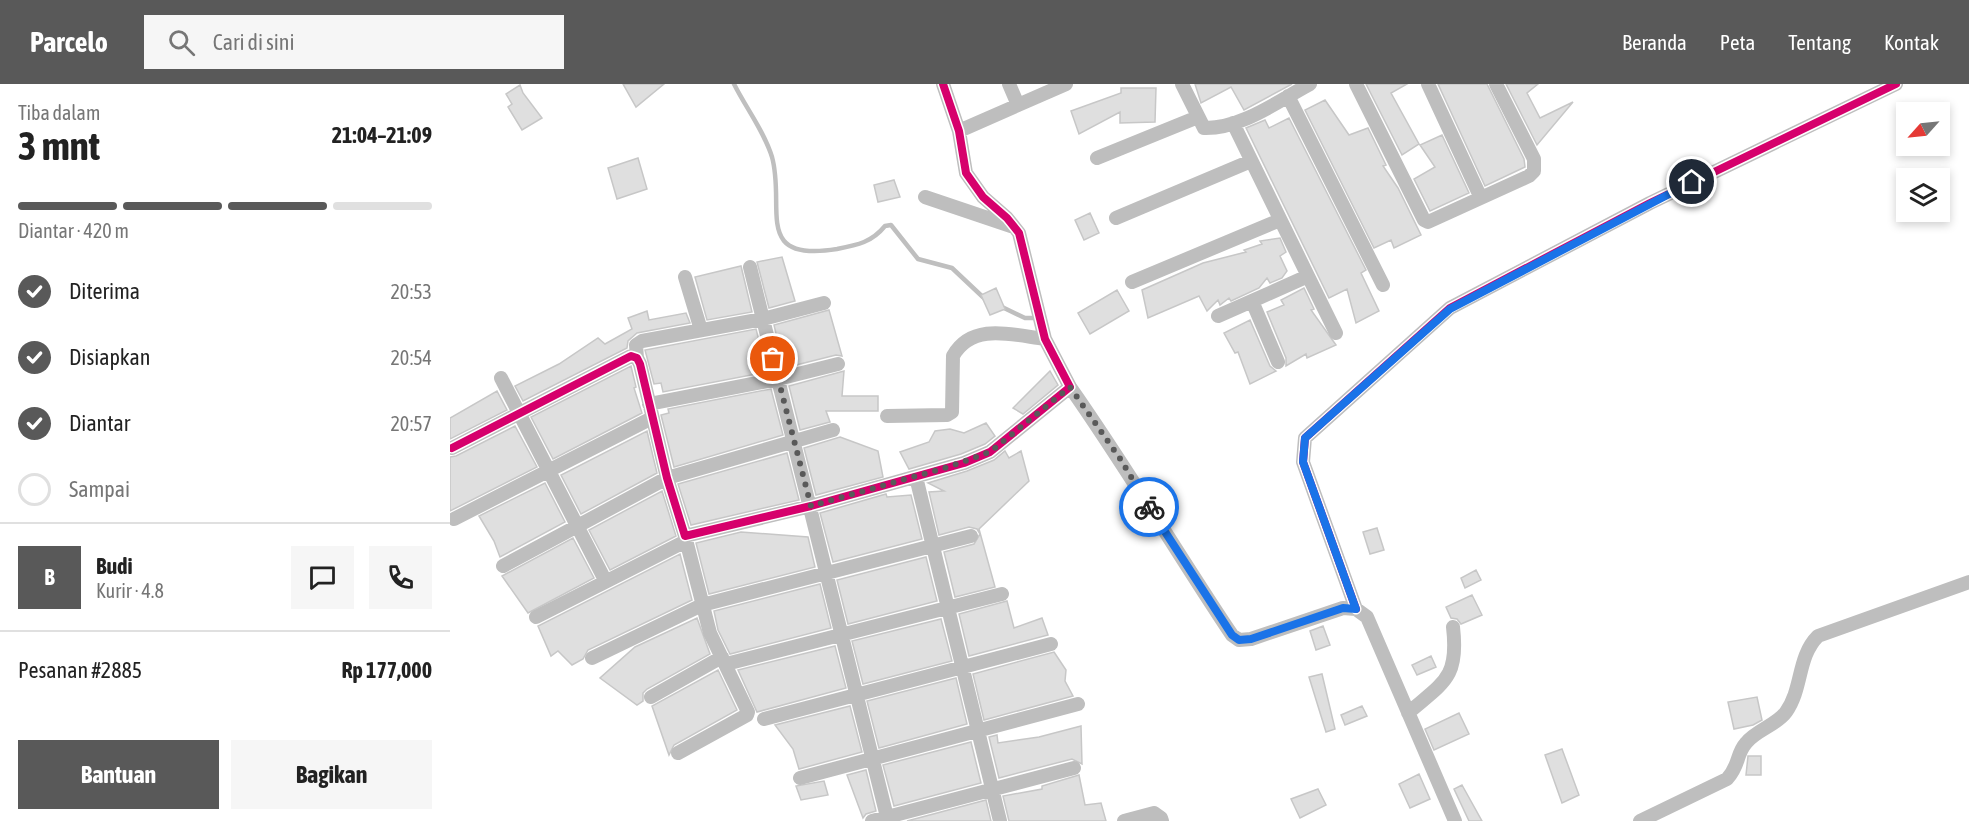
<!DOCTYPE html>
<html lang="id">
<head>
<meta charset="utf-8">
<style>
	:root { --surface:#fff; --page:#f6f6f6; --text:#222; --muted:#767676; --line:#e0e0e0; --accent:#595959 }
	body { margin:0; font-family:"Asap Condensed",sans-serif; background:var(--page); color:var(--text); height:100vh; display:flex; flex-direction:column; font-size:22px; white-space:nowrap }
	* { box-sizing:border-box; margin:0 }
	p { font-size:20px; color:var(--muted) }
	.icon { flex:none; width:33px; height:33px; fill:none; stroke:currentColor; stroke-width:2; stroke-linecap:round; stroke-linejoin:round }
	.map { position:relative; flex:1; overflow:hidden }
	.drawer { display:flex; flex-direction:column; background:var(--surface); width:450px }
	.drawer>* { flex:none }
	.needle { width:39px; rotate:243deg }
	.buttons { position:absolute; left:1446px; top:18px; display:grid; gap:12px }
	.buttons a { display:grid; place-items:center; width:54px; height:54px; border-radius:0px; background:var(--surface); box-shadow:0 3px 9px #0003; font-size:30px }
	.pin { position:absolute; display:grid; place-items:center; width:51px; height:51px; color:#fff; margin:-26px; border:3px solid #fff; border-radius:50%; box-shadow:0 2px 6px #0007 }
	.courier { position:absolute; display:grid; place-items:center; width:60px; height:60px; margin:-30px; border:4px solid #1a73e8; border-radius:50%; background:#fff; color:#222; box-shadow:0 2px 8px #0007 }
	.head em { font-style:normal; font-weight:700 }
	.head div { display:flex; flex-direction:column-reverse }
	.head { display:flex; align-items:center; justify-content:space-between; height:102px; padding:0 18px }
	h1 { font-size:39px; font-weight:700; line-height:45px }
	.bar { display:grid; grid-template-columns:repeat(4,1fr); gap:9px 6px; align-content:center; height:72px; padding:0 18px }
	.bar i { height:8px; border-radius:4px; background:var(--line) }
	.bar .current { background:var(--accent) }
	.bar p { grid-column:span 4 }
	.line { display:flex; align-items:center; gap:15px; padding:0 18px; border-top:2px solid var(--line) }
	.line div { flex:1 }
	.round { display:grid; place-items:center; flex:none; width:63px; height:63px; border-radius:0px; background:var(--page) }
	ol { padding:0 18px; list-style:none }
	li { display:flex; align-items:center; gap:18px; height:66px }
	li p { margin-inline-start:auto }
	li .icon { padding:6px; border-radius:50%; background:var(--accent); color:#fff; stroke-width:4 }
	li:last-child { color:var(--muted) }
	li i { width:33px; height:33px; border:3px solid var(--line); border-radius:50% }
	.cta { display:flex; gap:12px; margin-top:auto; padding:12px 18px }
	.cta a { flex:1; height:69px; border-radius:0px; background:var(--accent); color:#fff; font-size:24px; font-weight:700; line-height:69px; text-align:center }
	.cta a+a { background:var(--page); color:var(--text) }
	header { display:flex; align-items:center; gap:36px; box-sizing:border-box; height:84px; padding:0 30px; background:var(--accent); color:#fff }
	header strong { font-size:28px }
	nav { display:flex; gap:33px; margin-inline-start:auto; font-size:21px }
	.search { width:420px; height:54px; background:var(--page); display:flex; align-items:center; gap:15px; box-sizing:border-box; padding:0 21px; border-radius:0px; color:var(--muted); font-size:22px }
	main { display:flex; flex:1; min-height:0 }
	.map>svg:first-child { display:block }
</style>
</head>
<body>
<header>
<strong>Parcelo</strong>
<div class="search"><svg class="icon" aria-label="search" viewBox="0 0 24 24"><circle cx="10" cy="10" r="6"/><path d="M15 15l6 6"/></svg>Cari di sini</div>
<nav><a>Beranda</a><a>Peta</a><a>Tentang</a><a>Kontak</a></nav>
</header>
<main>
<section class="drawer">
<div class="head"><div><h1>3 mnt</h1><p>Tiba dalam</p></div><em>21:04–21:09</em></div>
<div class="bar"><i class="current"></i><i class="current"></i><i class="current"></i><i></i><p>Diantar · 420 m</p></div>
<ol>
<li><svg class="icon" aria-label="check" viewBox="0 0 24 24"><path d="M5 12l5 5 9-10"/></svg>Diterima<p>20:53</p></li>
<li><svg class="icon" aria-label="check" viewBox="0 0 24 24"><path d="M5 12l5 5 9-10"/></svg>Disiapkan<p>20:54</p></li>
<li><svg class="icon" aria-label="check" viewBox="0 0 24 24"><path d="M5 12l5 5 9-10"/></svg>Diantar<p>20:57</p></li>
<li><i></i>Sampai</li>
</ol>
<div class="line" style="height:108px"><b class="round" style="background:var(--accent);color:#fff">B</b><div><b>Budi</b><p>Kurir · 4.8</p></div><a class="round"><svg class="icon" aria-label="chat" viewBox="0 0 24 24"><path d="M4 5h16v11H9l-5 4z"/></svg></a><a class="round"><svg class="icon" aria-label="phone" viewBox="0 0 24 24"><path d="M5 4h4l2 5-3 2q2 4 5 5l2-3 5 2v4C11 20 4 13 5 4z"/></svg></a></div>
<div class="line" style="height:78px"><div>Pesanan #2885</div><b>Rp 177,000</b></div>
<div class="cta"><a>Bantuan</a><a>Bagikan</a></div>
</section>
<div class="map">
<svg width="1519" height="737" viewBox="0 0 1519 737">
	<rect width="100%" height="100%" fill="#fff"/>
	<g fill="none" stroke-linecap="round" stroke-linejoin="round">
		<path stroke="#bfbfbf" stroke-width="4.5" d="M 284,0 C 296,24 314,47 322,73 C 336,123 302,179 387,165 C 408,161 422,158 435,142 L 441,141 L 468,175 L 502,184 L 536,216
			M 552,223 L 575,234 L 588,234"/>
	</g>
	<path fill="#dfdfdf" stroke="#c7c7c7" stroke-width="1.5" d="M 173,0 L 214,0 L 186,23 Z
		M 745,0 L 842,0 L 794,26 L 781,3 L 751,19 Z
		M 916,0 L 957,0 L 941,9 L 969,60 L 952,71 Z
		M 988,0 L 1037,0 L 1074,75 L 1075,83 L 1035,102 Z
		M 1056,0 L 1088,0 L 1077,9 L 1090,34 L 1123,18 L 1087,61 Z
		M 70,1 L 73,9 L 92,34 L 72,46 L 58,23 L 62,20 L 56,10 Z
		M 671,4 L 706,4 L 705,38 L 670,39 L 670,28 L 629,50 L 621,27 L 671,9 Z
		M 875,16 L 899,51 L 918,44 L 936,81 L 933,82 L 948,104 L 971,151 L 944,164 L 941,156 L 924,164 L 855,26 Z
		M 839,34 L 916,186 L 911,189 L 929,227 L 906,239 L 897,205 L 879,214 L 796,44 L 815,36 L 819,44 Z
		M 992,51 L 1019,109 L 980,127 L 964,95 L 985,83 L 970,61 Z
		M 188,74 L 197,105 L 167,115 L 158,84 Z
		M 444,96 L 450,113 L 428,118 L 424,101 Z
		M 640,129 L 649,149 L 634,156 L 625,136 Z
		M 830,154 L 836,168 L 830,172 L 837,187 L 832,194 L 820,199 L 817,194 L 809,204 L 781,217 L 779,214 L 770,221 L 768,216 L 757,227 L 749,212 L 698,234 L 692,206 L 753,179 L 796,168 L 794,166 L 812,160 L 810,157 Z
		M 332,173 L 345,217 L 319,224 L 307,178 Z
		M 291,182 L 302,228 L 257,236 L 245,193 Z
		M 546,204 L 555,225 L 540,231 L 531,211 Z
		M 854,204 L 864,225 L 861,226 L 886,261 L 857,274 L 856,270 L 836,282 L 836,274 L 817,228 L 834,221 L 831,216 Z
		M 667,206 L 679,227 L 640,250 L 628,229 Z
		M 379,226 L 392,272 L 386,271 L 334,284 L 324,241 Z
		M 197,227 L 199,236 L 236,229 L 240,239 L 187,249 L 178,257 L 177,264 L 73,317 L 65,302 L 109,280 L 148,254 L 155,260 L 182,245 L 178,234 Z
		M 800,236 L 820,282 L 826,287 L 800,300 L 788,268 L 785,269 L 774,249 Z
		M 306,245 L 317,288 L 213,308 L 211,299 L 204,300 L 195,266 Z
		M 181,282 L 186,303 L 184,304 L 192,329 L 103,375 L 81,333 Z
		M 394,287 L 392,312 L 428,312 L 428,327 L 376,327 L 380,338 L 350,346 L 339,302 Z
		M 600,287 L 608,301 L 573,330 L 563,324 Z
		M 321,305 L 333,351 L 224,383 L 211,331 L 219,329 L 218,325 Z
		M 47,307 L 57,326 L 0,355 L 0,334 Z
		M 536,339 L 545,352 L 535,360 L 511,370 L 459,385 L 450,368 L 479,358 L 485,347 L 500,345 L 514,349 Z
		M 65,342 L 87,383 L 0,427 L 0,373 L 6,372 Z
		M 197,347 L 207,389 L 131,430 L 111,391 Z
		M 390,353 L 428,367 L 433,393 L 366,411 L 354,364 Z
		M 555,367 L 559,374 L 571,367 L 579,397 L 529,445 L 545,503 L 505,513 L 494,468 L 524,460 L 530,450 L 527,445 L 519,443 L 489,451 L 479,408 L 494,407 L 478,399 L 517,387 L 544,376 Z
		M 337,369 L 349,416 L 241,441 L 228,400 Z
		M 95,399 L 115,438 L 50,473 L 44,457 L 29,432 Z
		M 212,407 L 226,452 L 160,486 L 139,446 Z
		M 436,410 L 437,413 L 461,411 L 472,455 L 383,478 L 370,429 Z
		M 927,444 L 934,466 L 920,470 L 913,448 Z
		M 291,448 L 358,453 L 365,483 L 259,510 L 246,459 Z
		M 123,454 L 144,494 L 78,529 L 52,492 Z
		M 230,470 L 242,516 L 138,566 L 133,575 L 122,581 L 108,567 L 101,572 L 88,542 Z
		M 476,473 L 487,517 L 398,540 L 387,496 Z
		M 1026,486 L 1031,496 L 1015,504 L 1011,494 Z
		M 370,500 L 381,544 L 280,570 L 268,546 L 264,527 Z
		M 1022,511 L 1032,531 L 1011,540 L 1007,535 L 1001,534 L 996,523 Z
		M 557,517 L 564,544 L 592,534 L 598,551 L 519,572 L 509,530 Z
		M 247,534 L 260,570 L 197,605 L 193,609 L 193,617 L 187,621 L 150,594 L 185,563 Z
		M 491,535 L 502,577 L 413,600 L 402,557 Z
		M 873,542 L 880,561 L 866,566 L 860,547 Z
		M 385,562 L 396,604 L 307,628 L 288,586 Z
		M 604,568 L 616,586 L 615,597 L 623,612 L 534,636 L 523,590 Z
		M 981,572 L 986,583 L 967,591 L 962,581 Z
		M 268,586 L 287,626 L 224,661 L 219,671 L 202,622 Z
		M 872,590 L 885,645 L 876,648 L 859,593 Z
		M 506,594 L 517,640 L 429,664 L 417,617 Z
		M 1307,613 L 1312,636 L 1303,641 L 1284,645 L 1278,618 Z
		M 400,622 L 412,668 L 349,685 L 343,665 L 325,641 Z
		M 912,622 L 917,632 L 895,641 L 891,631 Z
		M 1009,629 L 1019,650 L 984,666 L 975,645 Z
		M 631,642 L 632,680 L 622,675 L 549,694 L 539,653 L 547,651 L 548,659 L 589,653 Z
		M 521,658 L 531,699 L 444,722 L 433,681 Z
		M 1112,665 L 1129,711 L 1112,719 L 1095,671 Z
		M 1298,672 L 1311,672 L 1311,691 L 1296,691 Z
		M 416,686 L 426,727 L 416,730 L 413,734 L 397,691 Z
		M 969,690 L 980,715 L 960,724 L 949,700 Z
		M 629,691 L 635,721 L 651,719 L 656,737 L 559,737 L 553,712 L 592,705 L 592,702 Z
		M 374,697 L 378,711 L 351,716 L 346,702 Z
		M 1012,701 L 1032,737 L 1019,737 L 1004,705 Z
		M 868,705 L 876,721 L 850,734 L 841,715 Z
		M 536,716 L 541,737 L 457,737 Z"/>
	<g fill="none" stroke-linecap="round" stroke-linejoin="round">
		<path stroke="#bebebe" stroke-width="14" d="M 559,0 L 568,21
			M 732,0 L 754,44 C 791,45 828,17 860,0
			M 906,0 L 974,136 L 978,138 L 1079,92 L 1084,87 L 1084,75 L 1046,0
			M 978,0 L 1030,112
			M 838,12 L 933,201
			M 783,39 L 858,192 L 802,217 L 828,278
			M 509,47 L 616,0
			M 647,74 L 748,33
			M 475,113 L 564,143
			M 666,134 L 801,77
			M 300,183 L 438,737
			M 858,192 L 886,249
			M 235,193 L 251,246
			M 682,198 L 830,136
			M 768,232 L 802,217
			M 187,274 L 186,261 L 192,257 L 313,235 L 374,219
			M 51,294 L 155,496
			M 620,303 C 677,384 727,469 782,551 L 789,556 L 801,555 L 893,524 L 906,525 L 917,533 L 1005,737
			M 199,320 L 328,295 L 388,280
			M 437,332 L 497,331 L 502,328 L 503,272 C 522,238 563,251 595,255
			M 2,364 L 181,272 L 187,274 L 190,280 L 217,394 L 235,452 L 361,422 L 514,379 L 540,368 L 620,303 L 595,255 L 569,149 L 557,134 L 533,113 L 516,89 L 509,47 L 493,0
			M 466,393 L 550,737
			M 4,435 L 202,334
			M 53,482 L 217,394 L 383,346
			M 906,525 L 853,378 L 855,354 L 1000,224 L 1200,119 L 1446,0
			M 86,533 L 236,457
			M 142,574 L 252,521 L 521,452
			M 276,580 L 552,510
			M 201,613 L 272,573
			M 958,629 C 994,598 1009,594 1003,543
			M 314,635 L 601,560
			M 228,669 L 297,631 L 298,628 L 260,549 L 235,452
			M 350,694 L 628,620
			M 422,737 L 624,684
			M 674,737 L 704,729 L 711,734 L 712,737
			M 1190,737 L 1277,695 C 1290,681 1286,670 1296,659 C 1306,646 1327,641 1336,628 C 1353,604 1347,573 1368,552 L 1519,498"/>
		<defs>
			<path id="cycleway" d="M 2,364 L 181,272 L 187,274 L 190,280 L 217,394 L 235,452 L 361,422 L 514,379 L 540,368 L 620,303 L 595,255 L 569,149 L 557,134 L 533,113 L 516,89 L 509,47 L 493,0
				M 906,525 L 853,378 L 855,354 L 1000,224 L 1200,119 L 1446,0"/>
		</defs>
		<use href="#cycleway" stroke="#fff" stroke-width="11"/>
		<use href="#cycleway" stroke="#d6006c" stroke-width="8"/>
	</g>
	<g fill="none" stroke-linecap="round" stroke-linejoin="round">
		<path stroke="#595959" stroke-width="6" stroke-dasharray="0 10.8" d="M 323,275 L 361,422 L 498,383 L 540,368 L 620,303 L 671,376 L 699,423"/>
		<path stroke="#1a73e8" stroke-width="8" d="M 699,423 L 782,551 L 789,556 L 801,555 L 893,524 L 906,525 L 853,378 L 855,354 L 1000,225 L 1242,98"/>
	</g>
</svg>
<div class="buttons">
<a><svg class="needle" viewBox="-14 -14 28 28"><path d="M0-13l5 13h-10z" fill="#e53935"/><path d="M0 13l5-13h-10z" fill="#767676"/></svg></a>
<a><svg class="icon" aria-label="layers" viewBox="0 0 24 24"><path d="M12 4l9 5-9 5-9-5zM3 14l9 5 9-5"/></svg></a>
</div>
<div class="pin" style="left:323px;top:275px;background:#ea580c"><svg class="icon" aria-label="bag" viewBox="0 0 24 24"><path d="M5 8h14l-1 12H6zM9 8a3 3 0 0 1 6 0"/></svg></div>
<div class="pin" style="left:1242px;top:98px;background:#1f2937"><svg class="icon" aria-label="home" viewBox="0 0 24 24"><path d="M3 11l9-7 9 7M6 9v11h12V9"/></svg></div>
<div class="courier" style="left:699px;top:423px"><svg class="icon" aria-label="bike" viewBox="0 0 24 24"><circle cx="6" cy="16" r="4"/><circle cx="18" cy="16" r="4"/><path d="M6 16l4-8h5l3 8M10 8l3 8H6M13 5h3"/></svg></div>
</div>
</main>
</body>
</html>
